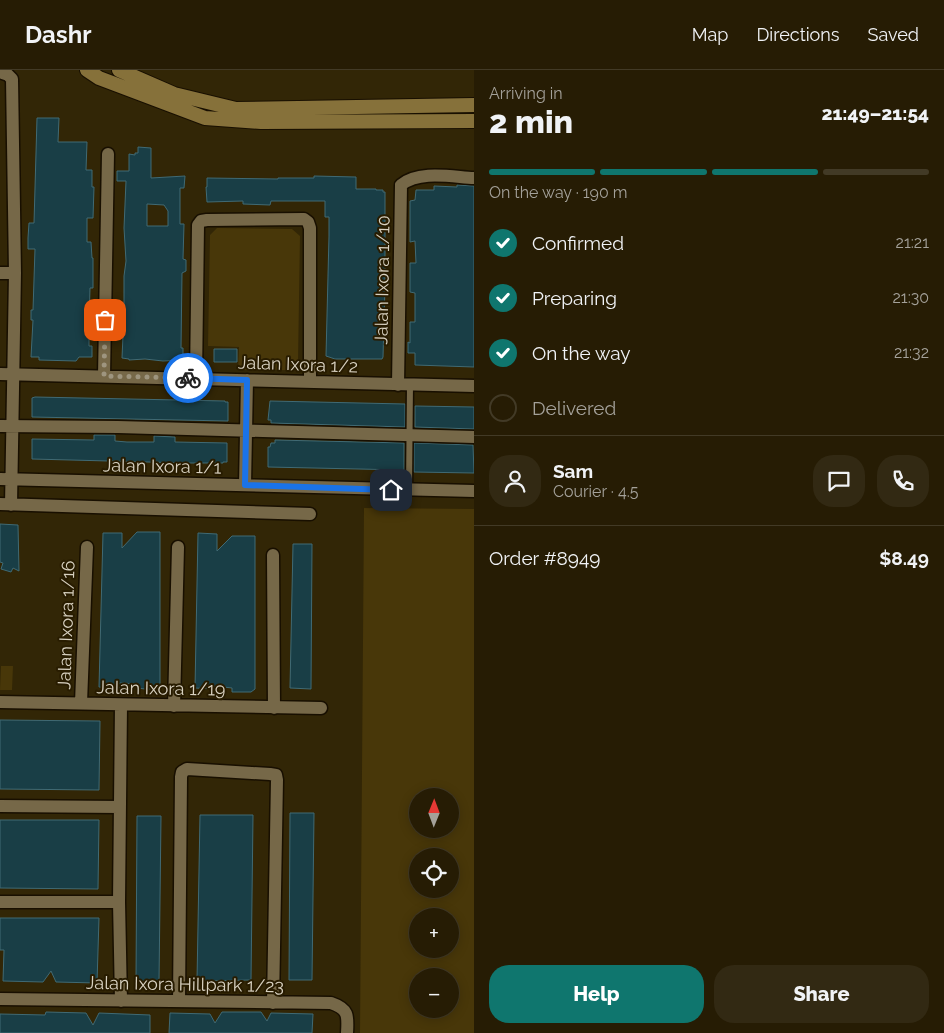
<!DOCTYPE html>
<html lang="en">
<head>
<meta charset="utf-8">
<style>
	:root { --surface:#261c04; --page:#322913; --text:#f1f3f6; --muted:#a4a19a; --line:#423a26; --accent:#0f766e }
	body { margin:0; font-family:Raleway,sans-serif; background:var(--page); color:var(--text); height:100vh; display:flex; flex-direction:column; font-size:19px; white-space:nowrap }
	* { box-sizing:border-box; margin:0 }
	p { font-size:16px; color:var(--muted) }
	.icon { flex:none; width:28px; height:28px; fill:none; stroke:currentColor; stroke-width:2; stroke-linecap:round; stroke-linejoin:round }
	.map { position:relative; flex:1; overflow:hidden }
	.details { display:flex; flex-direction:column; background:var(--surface); width:470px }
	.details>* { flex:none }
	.needle { width:32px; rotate:1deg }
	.tools { position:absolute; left:409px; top:718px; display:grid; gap:10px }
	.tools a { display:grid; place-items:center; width:50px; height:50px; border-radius:50%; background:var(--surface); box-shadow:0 2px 12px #0003,0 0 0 1px var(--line); font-size:25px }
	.pin { position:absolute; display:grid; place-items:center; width:42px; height:42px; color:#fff; margin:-21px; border-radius:10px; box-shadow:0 2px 8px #0006 }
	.courier { position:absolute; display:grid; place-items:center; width:50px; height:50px; margin:-25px; border:4px solid #1a73e8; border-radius:50%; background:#fff; color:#222; box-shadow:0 1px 6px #0007 }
	.overview em { font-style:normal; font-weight:800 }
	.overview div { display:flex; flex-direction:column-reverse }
	.overview { display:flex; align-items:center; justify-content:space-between; height:85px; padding:0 15px }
	h1 { font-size:32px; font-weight:800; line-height:38px }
	.bar { display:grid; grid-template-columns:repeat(4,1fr); gap:8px 5px; align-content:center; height:60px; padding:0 15px }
	.bar i { height:6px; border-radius:4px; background:var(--line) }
	.bar .selected { background:var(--accent) }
	.bar p { grid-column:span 4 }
	.line { display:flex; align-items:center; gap:12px; padding:0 15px; border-top:1px solid var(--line) }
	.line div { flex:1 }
	.round { display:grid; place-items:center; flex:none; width:52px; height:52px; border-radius:20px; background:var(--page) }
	ol { padding:0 15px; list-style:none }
	li { display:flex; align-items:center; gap:15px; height:55px }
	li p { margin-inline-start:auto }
	li .icon { padding:5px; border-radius:50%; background:var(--accent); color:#fff; stroke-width:4 }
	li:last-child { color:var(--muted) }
	li i { width:28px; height:28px; border:2px solid var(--line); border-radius:50% }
	.action { display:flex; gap:10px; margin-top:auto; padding:10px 15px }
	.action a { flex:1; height:58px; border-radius:20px; background:var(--accent); color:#fff; font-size:20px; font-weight:800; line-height:58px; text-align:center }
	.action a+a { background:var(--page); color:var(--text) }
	header { display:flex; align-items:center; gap:30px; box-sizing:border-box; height:70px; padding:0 25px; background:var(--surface); border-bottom:1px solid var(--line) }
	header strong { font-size:24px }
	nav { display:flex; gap:28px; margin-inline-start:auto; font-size:18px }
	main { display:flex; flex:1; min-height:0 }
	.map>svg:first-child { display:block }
</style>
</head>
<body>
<header>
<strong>Dashr</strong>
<nav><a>Map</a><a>Directions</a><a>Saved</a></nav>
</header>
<main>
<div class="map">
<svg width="474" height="963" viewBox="0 0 474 963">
	<rect width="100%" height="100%" fill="#322606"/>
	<path fill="#483709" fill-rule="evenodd" d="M 217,158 L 292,159 L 300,166 L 298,293 L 290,300 L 238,300 L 239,277 L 208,276 L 210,165 Z
		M 364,438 L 474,439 L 474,963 L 360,963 ZM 450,726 L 450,759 L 418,759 L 418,726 ZM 450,786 L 450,819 L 418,819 L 418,786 ZM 418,846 L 450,846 L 450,879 L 418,879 ZM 418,906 L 450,906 L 450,939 L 418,939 Z
		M 1,596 L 13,596 L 12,620 L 0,620 Z"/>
	<path fill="#193e46" stroke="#406a74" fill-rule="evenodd" d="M 37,48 L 59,48 L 58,72 L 87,72 L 86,100 L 92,100 L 92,117 L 94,117 L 93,148 L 87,148 L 87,172 L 91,172 L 92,188 L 93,188 L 93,218 L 90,218 L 89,252 L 89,276 L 92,276 L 92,287 L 79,287 L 76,291 L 39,290 L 39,287 L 31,287 L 33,250 L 31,250 L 31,240 L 33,240 L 35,179 L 28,179 L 28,168 L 29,153 L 34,153 Z
		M 138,77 L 151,78 L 151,108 L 185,106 L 184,118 L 180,118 L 180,154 L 184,154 L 183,189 L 186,190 L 186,201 L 182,203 L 181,278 L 183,278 L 183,290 L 163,291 L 145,289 L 129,290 L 129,289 L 122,288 L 124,243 L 124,206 L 126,191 L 124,158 L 126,111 L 117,111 L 117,101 L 129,101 L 129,84 L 135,85 L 135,83 L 138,83 ZM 147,134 L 164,135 L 168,141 L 168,156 L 147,156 Z
		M 314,106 L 356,107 L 356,119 L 376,119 L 376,120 L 383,120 L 383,122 L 385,122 L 385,216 L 383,287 L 382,289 L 335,289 L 326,286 L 329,166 L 329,147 L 325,147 L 325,131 L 271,131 L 270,135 L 243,134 L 243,131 L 207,132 L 206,117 L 207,117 L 207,108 L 278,109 L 278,108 L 314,108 Z
		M 457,115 L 474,116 L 474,297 L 415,295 L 415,283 L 408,283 L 408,272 L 410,273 L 410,252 L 415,252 L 415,223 L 410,222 L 410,193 L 416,193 L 415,171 L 410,172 L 410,131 L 415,130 L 416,120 L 434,120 L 434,116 L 457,117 Z
		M 214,279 L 237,279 L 237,292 L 214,292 Z
		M 35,327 L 225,331 L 225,332 L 228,332 L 228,351 L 32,347 L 32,328 Z
		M 270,331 L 405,334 L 405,357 L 271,353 L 271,350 L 268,350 Z
		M 415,336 L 474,337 L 474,359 L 415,357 Z
		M 94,365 L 115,365 L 115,371 L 127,372 L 154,372 L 154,366 L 175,367 L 175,372 L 227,373 L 227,392 L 223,392 L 223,393 L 186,393 L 32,389 L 32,369 L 94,370 Z
		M 275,370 L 404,373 L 404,400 L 268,397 L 268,377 L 270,377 L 271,373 L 275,373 Z
		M 414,373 L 473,375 L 474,403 L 414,402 Z
		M 0,454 L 18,455 L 19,501 L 13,498 L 11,502 L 1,499 L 3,493 L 0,492 Z
		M 137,462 L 160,462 L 160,616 L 156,619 L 145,619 L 137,618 L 137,614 L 120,613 L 120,619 L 99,617 L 103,463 L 122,463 L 122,478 Z
		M 198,463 L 217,464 L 217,481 L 232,466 L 255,466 L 255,619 L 251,622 L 232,622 L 232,618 L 215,616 L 215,619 L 195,618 Z
		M 293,474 L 312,474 L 311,619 L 290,618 Z
		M 0,650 L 100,651 L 99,720 L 0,719 Z
		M 290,743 L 314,743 L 312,910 L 289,910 Z
		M 200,745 L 253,745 L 251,910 L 197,911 Z
		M 137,746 L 161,746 L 159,912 L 136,912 Z
		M 0,750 L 99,750 L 98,819 L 0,818 Z
		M 0,848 L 99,848 L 97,913 L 56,912 L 51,901 L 43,912 L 3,911 L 4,880 L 0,880 Z
		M 46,942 L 86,943 L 93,955 L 99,943 L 150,945 L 150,963 L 0,963 L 0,944 L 45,945 Z
		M 222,942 L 261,942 L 267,951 L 271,943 L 313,944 L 312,963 L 169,963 L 170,943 L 210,944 L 215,953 Z"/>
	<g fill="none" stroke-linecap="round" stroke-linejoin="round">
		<defs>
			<path id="service" d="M 409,420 L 410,314"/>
			<path id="minor" d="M 0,2 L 8,5 L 12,9 L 15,203 L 11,435
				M 0,203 L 15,203
				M 0,304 L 474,316
				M 104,306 L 108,84
				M 196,308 L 198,155 L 201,151 L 207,150 L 304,149 L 308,152 L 310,158 L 310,312
				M 398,315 L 401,115 C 419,100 452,107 474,108
				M 0,356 L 118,357 L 474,367
				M 0,409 L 474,421
				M 245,415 L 247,310
				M 0,434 L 310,444
				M 273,485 L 274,638
				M 0,632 L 321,638
				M 81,633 L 87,477
				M 174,636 L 178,477
				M 0,736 L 120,737
				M 0,832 L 119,832
				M 0,929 L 331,933 C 349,939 348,946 347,963
				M 121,931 L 119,832 L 121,635
				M 179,931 L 181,707 L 182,702 L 187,699 L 270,704 L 276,705 L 277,710 L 273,933"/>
			<path id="secondary" d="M 87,0 L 99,8 L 205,48 L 261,52 L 474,51
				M 119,0 L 174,24 L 236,39 L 474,35"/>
		</defs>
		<use href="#service" stroke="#180f00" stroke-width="9"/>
		<use href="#minor" stroke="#180f00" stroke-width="15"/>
		<use href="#secondary" stroke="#180f00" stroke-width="16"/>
		<use href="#service" stroke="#766848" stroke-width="6"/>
		<use href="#minor" stroke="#766848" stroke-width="12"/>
		<use href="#secondary" stroke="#86713a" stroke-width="14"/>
	</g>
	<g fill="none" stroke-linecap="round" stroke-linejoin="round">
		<path stroke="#9e957f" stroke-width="5" stroke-dasharray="0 9" d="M 105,250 L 104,306 L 188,308"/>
		<path stroke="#1a73e8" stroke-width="6" d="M 188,308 L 247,310 L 245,415 L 391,420"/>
	</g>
	<g text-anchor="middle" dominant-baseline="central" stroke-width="4" stroke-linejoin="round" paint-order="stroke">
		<g font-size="18" fill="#d8d1c0" stroke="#281c00">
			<text transform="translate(382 210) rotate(-89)">Jalan Ixora 1/10</text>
			<text transform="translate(298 294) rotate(2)">Jalan Ixora 1/2</text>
			<text transform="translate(162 396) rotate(1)">Jalan Ixora 1/1</text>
			<text transform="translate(66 555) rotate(-88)">Jalan Ixora 1/16</text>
			<text transform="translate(161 618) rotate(1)">Jalan Ixora 1/19</text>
			<text transform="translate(185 914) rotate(1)">Jalan Ixora Hillpark 1/23</text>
		</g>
	</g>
</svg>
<div class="tools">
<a><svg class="needle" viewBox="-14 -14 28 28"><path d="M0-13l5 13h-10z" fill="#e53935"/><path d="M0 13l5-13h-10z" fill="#a4a19a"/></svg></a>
<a><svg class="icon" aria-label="locate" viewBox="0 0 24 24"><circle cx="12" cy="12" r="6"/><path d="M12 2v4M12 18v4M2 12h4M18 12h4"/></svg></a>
<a>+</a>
<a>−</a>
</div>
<div class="pin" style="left:105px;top:250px;background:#ea580c"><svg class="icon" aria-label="bag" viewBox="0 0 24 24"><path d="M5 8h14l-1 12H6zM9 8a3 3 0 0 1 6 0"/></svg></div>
<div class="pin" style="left:391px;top:420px;background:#1f2937"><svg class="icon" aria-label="home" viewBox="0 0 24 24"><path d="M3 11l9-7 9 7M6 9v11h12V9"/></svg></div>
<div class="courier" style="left:188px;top:308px"><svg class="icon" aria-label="bike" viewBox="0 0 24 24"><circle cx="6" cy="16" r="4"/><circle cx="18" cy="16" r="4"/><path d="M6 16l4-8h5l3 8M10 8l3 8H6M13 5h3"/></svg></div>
</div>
<section class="details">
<div class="overview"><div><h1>2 min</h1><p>Arriving in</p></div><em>21:49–21:54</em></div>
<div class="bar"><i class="selected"></i><i class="selected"></i><i class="selected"></i><i></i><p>On the way · 190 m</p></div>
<ol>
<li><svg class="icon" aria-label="check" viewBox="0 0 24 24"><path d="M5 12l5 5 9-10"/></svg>Confirmed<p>21:21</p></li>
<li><svg class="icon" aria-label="check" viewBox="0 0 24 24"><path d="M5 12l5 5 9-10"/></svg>Preparing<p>21:30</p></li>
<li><svg class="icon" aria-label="check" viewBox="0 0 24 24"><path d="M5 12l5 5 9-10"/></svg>On the way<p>21:32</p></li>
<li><i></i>Delivered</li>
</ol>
<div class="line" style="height:90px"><a class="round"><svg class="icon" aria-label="person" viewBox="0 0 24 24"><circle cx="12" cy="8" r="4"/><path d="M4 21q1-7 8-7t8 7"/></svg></a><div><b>Sam</b><p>Courier · 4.5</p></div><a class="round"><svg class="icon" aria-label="chat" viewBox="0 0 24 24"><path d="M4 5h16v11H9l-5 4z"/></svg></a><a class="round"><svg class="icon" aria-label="phone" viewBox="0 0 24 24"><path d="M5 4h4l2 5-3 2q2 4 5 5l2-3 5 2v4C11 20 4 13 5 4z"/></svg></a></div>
<div class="line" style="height:65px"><div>Order #8949</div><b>$8.49</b></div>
<div class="action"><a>Help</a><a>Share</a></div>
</section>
</main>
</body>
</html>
